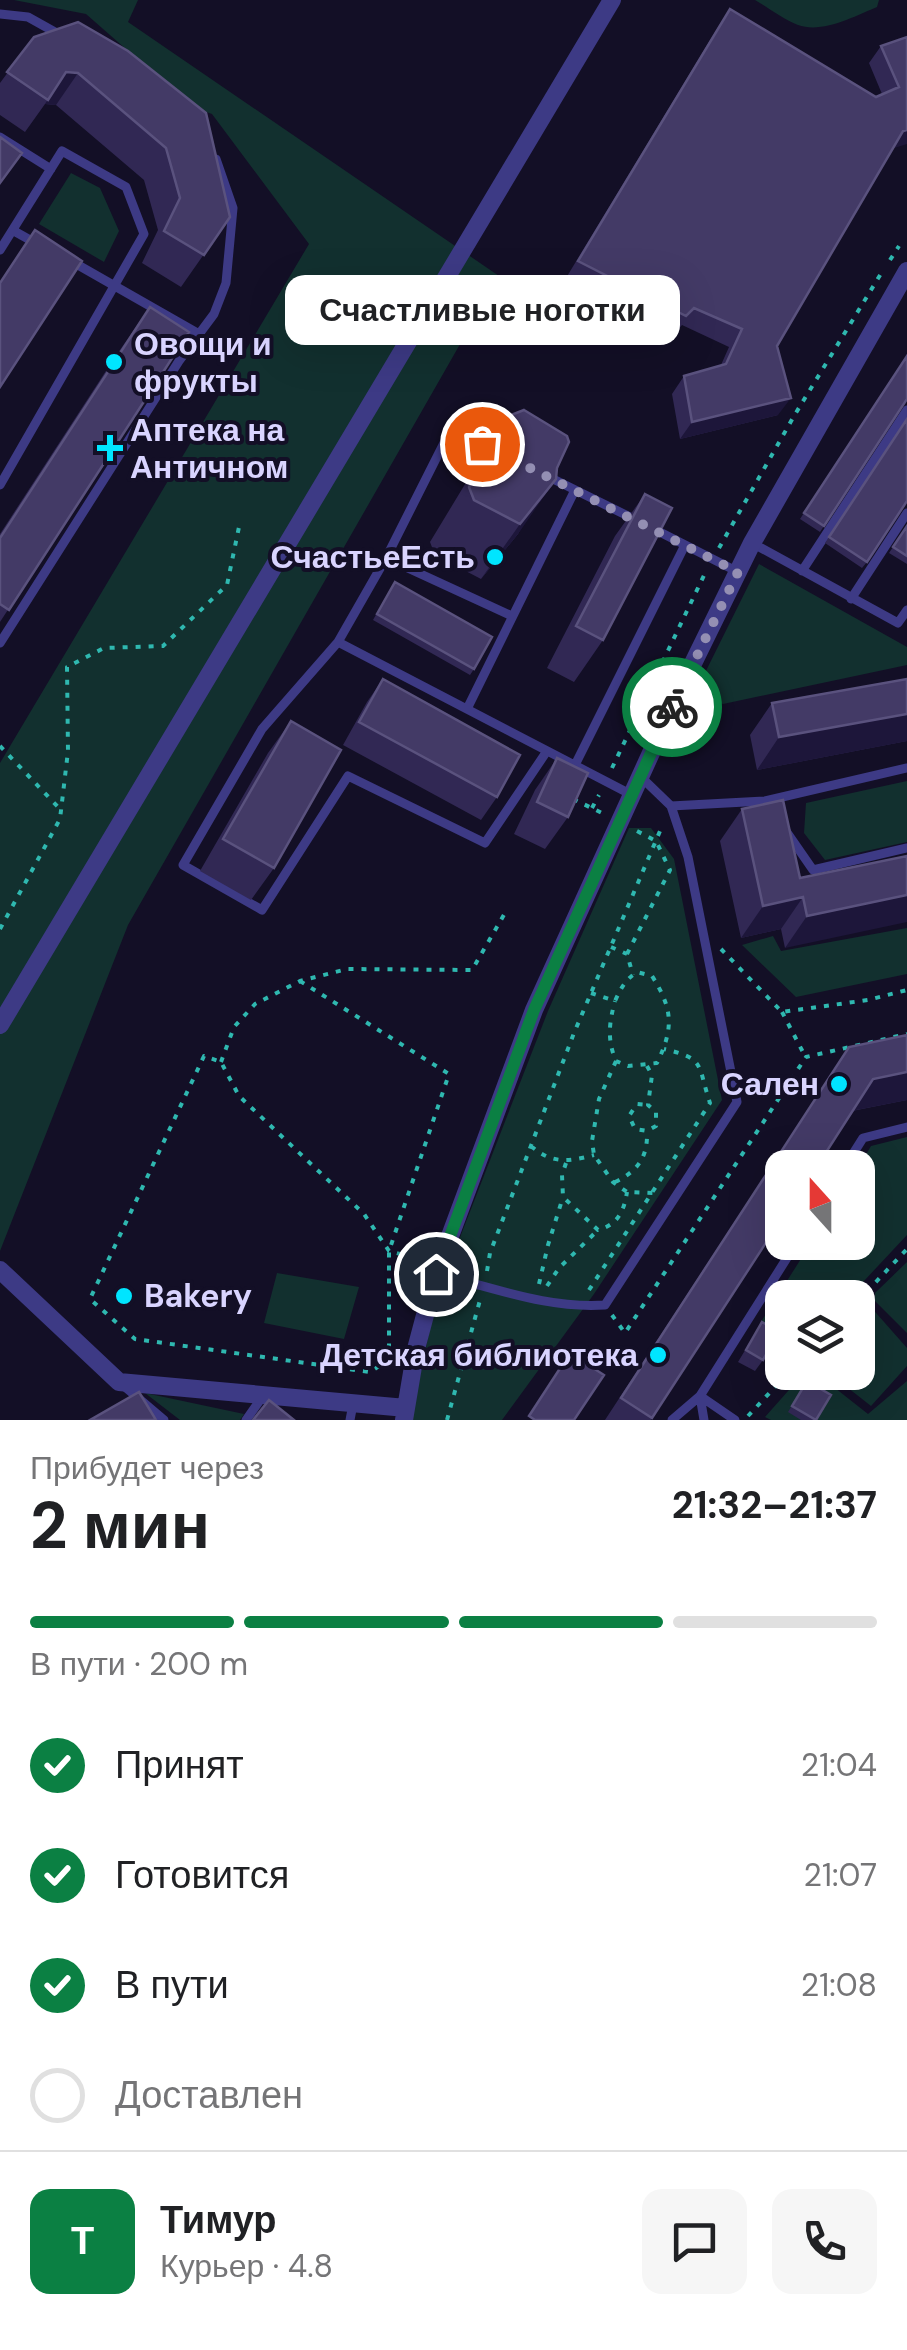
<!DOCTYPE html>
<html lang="ru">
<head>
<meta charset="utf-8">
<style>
	:root { --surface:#fff; --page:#f6f6f6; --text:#202124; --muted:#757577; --line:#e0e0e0; --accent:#0b8043 }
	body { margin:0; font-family:"DM Sans",sans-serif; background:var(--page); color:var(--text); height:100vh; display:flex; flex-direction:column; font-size:38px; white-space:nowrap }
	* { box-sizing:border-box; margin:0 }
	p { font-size:32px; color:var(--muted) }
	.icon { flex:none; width:55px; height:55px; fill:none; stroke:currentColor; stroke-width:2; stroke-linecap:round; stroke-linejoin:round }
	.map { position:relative; height:1420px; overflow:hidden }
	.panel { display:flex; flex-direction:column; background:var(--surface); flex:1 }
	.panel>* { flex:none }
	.needle { width:65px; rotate:339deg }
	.controls { position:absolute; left:765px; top:1150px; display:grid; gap:20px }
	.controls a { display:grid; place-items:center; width:110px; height:110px; border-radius:20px; background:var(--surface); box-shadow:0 10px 40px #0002; font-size:50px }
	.pin { position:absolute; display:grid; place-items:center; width:85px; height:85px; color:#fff; margin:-42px; border:5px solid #fff; border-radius:50%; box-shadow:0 2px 10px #0007 }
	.courier { position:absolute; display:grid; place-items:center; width:100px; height:100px; margin:-50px; border:8px solid #0b8043; border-radius:50%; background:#fff; color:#222; box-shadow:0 2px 12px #0007 }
	.bubble { position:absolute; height:70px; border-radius:20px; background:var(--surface); box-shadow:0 10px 40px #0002; font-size:32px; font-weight:700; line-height:70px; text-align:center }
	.head em { font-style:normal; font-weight:700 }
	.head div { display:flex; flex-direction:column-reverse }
	.head { display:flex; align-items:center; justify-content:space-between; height:170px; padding:0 30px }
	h1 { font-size:65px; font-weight:700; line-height:75px }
	.bar { display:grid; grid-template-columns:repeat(4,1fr); gap:15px 10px; align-content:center; height:120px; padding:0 30px }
	.bar i { height:12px; border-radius:8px; background:var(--line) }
	.bar .selected { background:var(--accent) }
	.bar p { grid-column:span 4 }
	.line { display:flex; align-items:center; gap:25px; padding:0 30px; border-top:2px solid var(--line) }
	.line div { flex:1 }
	.round { display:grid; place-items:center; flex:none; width:105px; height:105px; border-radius:20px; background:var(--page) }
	ol { padding:0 30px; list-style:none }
	li { display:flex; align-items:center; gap:30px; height:110px }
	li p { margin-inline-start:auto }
	li .icon { padding:10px; border-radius:50%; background:var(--accent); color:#fff; stroke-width:4 }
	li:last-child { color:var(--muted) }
	li i { width:55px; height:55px; border:5px solid var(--line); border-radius:50% }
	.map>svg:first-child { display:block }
</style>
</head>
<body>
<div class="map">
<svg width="907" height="1420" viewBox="0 0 907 1420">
	<rect width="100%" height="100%" fill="#130f26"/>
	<path fill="#12302f" d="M 14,0 L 138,0 L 128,22 L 499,276 L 128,925 L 0,1251 L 0,763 L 309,244 L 212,114 L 198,109 L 159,78 L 86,14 Z
		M 755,0 L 879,0 L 877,7 C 855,16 822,34 798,25 C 783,19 769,8 755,0 Z
		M 71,173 L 100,188 L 119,231 L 104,262 L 39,224 Z
		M 759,564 L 907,647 L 907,665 L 723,704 L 695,693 Z
		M 907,781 L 907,842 L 825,860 L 804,833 L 806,803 Z
		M 629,828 L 651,828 L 674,859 L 722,1100 L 594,1294 L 502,1420 L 411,1420 L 436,1299 L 548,1011 Z
		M 907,928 L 907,974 L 796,997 L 742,945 L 773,936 L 781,951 Z
		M 907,1137 L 907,1235 L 849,1297 L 782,1298 L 782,1341 L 759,1325 L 811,1243 L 858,1242 L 858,1168 L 871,1146 Z
		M 907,1262 L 907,1333 L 875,1301 L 875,1293 Z
		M 277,1273 L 359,1287 L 344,1339 L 264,1323 Z
		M 862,1297 L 907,1348 L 907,1366 L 871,1406 L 829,1373 L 858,1372 L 858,1301 Z
		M 804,1373 L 816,1373 L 868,1414 L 907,1381 L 907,1420 L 771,1420 L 765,1417 Z
		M 145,1393 L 244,1414 L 240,1420 L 180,1420 Z"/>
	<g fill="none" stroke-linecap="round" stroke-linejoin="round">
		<path stroke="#2fb8b0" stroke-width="4" stroke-dasharray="5 8" stroke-linecap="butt" d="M 890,260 L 899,246
			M 719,548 L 794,416 L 882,272
			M 0,746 L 59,808
			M 612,768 L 707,569
			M 573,799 L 604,814
			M 592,808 L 599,795
			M 0,929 L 60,819 L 68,751 L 67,667 L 104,648 L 163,646 L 227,585 L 239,527
			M 611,947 L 627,954 L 633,975
			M 721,949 L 782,1012 L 868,1000 L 907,990
			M 627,954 L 670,870 L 656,841 L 635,830
			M 300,981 L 449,1074 L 389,1251 L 389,1345 L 384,1363 L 370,1372 L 135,1339 L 90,1299 L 204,1056 L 221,1062 L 239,1096 L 364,1214 L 389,1251 L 423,1260
			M 591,993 L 615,1001 C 621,988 625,980 637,972 L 652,976 C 673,1009 674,1028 657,1063 L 628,1066 L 616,1061 C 607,1040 609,1023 615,1001
			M 782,1012 L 805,1056
			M 616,1061 L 599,1099 L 592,1141 L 594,1155 L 613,1182 L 627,1192 L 653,1193
			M 221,1062 L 234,1027 L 255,1004 L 300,981 L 347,969 L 472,970 L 505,913
			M 647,1066 L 652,1075 L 648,1105 L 656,1112 L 656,1126 L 647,1131 L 635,1129 L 629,1116 L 637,1104 L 648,1105
			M 531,1146 C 552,1164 568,1162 594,1155
			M 566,1163 L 562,1175 L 563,1197 L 598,1230 C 617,1225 624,1212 627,1192
			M 615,1182 C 638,1171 648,1157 647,1131
			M 487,1271 L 490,1253 L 574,1033 L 663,824
			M 539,1284 L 548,1245 L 563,1197
			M 547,1286 L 559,1268 L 598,1230
			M 589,1290 L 710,1103 C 697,1064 706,1059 664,1049
			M 858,1301 L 907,1249
			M 612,1315 L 625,1333 L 806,1057 L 907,1034
			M 748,1416 L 789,1372
			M 447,1420 L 480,1300"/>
		<path stroke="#3d3a85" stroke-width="9" d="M 0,14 L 28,17 L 62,36
			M 0,137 L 51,169
			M 14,231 L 39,245
			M 0,250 L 62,151 L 126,187 L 144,234 L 0,485
			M 71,261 L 199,334
			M 547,476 L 636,520
			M 650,527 L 738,572
			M 752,543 L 898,623 L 907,610
			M 386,558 L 512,616
			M 802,571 L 907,410
			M 851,599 L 907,513
			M 338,642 L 386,558 L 451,429 L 497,451
			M 0,643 L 179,361 L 214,314 L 226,283 L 233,208 L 216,159
			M 467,709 L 575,490
			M 547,751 L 485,843 L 348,776 L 262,910 L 183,865 L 262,729 L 338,642 L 632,795
			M 575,765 L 685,545
			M 671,806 L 765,801 L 907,768
			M 786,831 L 813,870 L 907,848
			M 844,1168 L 863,1138 L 907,1127
			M 436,1274 C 493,1287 546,1309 605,1305 L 737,1102 L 688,857 L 671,806 L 641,777
			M 124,1386 L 164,1420
			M 246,1420 L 263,1396
			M 350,1420 L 353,1404
			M 672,1420 L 700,1396 L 735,1420
			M 704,1420 L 700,1396 L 797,1242"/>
		<path stroke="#3d3a85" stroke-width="18" d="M 0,1025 L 612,0
			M 0,1270 L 119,1382 L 406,1408
			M 404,1420 L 416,1349 L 436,1274 L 534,1010 L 676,698 L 752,543 L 907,271"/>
	</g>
	<path fill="#312854" d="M 730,9 L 876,97 L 882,94 L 869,63 L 881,46 L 907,37 L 893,148 L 777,346 L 778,415 L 680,439 L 672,394 L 684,376 L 721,365 L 729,347 L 682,325 L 674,334 L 566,278 L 718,27 Z
		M 78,22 L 230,217 L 181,287 L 142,263 L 158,230 L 144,180 L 56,105 L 45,104 L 25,132 L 0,115 L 0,83 L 34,37 Z
		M 150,307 L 189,332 L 0,622 L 0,534 L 115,357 Z
		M 907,355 L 824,526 L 820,532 L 800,519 Z
		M 511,415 L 569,442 L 518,534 L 481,579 L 435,555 L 430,542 L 473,471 Z
		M 907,419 L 867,562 L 862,568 L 825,543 Z
		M 645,494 L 603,640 L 574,682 L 547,668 L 615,536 Z
		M 907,526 L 907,564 L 889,553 Z
		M 391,588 L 474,669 L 470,675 L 373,620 Z
		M 383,679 L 497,797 L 481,820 L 343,745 L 367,702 Z
		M 907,679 L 907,741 L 757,770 L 750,735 L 772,703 Z
		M 291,721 L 274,868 L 251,900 L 200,871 L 268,753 Z
		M 557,758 L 568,817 L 545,849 L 514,834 L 535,790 Z
		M 742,809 L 800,878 L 907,856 L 785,948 L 781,929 L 741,938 L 720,841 Z
		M 907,1035 L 907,1100 L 852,1111 L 651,1420 L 605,1420 L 849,1047 Z
		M 762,1322 L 763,1360 L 755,1371 L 738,1362 Z
		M 807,1381 L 816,1420 L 801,1420 L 788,1412 Z"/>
	<path fill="#1d163a" d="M 66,72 L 78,73 L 56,105 L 45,104 Z
		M 907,130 L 907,144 L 891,149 L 903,131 Z
		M 791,398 L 778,415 L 680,439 L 692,422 Z
		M 556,479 L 518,534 L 481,579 L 520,524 Z
		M 907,714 L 907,741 L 757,770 L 779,737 Z
		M 907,895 L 907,922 L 785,948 L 807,916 Z
		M 803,897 L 781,929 L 741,938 L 763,906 Z
		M 907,1072 L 907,1100 L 851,1111 L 873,1079 Z"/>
	<path fill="#433a66" stroke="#5a527e" stroke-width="2.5" d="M 730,9 L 876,97 L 899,87 L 881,46 L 907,37 L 907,130 L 903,131 L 777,346 L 791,398 L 692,422 L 684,376 L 726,364 L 742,329 L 694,308 L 686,316 L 578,261 Z
		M 78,22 L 128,51 L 206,113 L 230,217 L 204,255 L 164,231 L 180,198 L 166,148 L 78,73 L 66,72 L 48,100 L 7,72 L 34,37 Z
		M 0,137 L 22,153 L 0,183 Z
		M 35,230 L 82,261 L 0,387 L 0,283 Z
		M 150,307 L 189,332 L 9,610 L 0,604 L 0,538 Z
		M 907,356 L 907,399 L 824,526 L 804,513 Z
		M 524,410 L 567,436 L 569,442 L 557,468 L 556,479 L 520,524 L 474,500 L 469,487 L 511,415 Z
		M 907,419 L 907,501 L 867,562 L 829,537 Z
		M 645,494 L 672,508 L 603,640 L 576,626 Z
		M 907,526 L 907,556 L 893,547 Z
		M 395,582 L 492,637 L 474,669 L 377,614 Z
		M 383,679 L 520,755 L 497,797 L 359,722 Z
		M 907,679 L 907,714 L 779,737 L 772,703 Z
		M 291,721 L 341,750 L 274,868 L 223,839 Z
		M 557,758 L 588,773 L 568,817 L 537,802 Z
		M 783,800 L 800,878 L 907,856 L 907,895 L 807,916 L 803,897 L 763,906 L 742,809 Z
		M 907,1035 L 907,1072 L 873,1079 L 816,1168 L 782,1168 L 782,1218 L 652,1418 L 621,1398 L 849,1047 Z
		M 762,1322 L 779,1331 L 763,1360 L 746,1350 Z
		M 570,1353 L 604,1375 L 574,1420 L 535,1420 L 529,1416 Z
		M 807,1381 L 831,1395 L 816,1420 L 792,1406 Z
		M 139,1392 L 156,1420 L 90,1420 Z
		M 269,1400 L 294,1420 L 253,1420 Z"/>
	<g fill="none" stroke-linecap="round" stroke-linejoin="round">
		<path stroke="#948fb3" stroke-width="10" stroke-dasharray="0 18" d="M 482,444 L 738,572 L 672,707"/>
		<path stroke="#0b8043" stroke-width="12" d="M 436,1274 L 534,1010 L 672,707"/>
	</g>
	<g fill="#00e5ff" stroke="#130f26" stroke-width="4">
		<circle cx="114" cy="362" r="10"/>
		<path d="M105 433h10v10h10v10h-10v10h-10v-10h-10v-10h10z"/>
		<circle cx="495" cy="557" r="10"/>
		<circle cx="839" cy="1084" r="10"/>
		<circle cx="124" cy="1296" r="10"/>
		<circle cx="658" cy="1355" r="10"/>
	</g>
	<g text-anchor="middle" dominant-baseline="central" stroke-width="8" stroke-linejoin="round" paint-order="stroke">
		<g font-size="32" font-weight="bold" fill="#d9d4ff" stroke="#130f26" text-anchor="start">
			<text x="134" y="344">Овощи и<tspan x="134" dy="37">фрукты</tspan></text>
			<text x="130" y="430">Аптека на<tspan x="130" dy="37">Античном</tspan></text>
			<text x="475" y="557" text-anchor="end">СчастьеЕсть</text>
			<text x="819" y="1084" text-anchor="end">Сален</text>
			<text x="144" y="1296">Bakery</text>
			<text x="638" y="1355" text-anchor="end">Детская библиотека</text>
		</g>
	</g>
</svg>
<div class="controls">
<a><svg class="needle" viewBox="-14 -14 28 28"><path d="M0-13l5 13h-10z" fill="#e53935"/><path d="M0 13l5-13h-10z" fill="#757577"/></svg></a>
<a><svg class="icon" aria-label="layers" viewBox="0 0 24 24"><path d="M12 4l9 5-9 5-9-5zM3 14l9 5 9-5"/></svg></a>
</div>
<div class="pin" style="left:482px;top:444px;background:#ea580c"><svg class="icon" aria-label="bag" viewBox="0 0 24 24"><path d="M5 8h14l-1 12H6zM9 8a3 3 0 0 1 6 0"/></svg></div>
<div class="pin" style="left:436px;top:1274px;background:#1f2937"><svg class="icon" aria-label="home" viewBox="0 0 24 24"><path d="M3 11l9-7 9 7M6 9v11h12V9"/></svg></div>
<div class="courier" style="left:672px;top:707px"><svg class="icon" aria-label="bike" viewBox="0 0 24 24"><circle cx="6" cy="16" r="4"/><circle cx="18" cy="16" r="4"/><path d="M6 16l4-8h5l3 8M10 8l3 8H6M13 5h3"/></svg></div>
<div class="bubble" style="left:285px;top:275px;width:395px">Счастливые ноготки</div>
</div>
<section class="panel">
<div class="head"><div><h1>2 мин</h1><p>Прибудет через</p></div><em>21:32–21:37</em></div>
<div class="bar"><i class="selected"></i><i class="selected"></i><i class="selected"></i><i></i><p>В пути · 200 m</p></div>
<ol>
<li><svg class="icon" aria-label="check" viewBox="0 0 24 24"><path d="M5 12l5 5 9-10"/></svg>Принят<p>21:04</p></li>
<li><svg class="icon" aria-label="check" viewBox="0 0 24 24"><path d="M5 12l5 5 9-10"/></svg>Готовится<p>21:07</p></li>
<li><svg class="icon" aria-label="check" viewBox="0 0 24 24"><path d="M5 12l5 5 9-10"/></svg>В пути<p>21:08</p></li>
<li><i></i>Доставлен</li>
</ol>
<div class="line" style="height:180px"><b class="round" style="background:var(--accent);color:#fff">Т</b><div><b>Тимур</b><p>Курьер · 4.8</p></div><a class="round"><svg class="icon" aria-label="chat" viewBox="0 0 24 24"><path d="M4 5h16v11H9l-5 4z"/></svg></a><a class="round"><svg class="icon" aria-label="phone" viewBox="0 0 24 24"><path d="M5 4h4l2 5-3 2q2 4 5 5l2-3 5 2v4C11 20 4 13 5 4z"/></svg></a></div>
</section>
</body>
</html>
